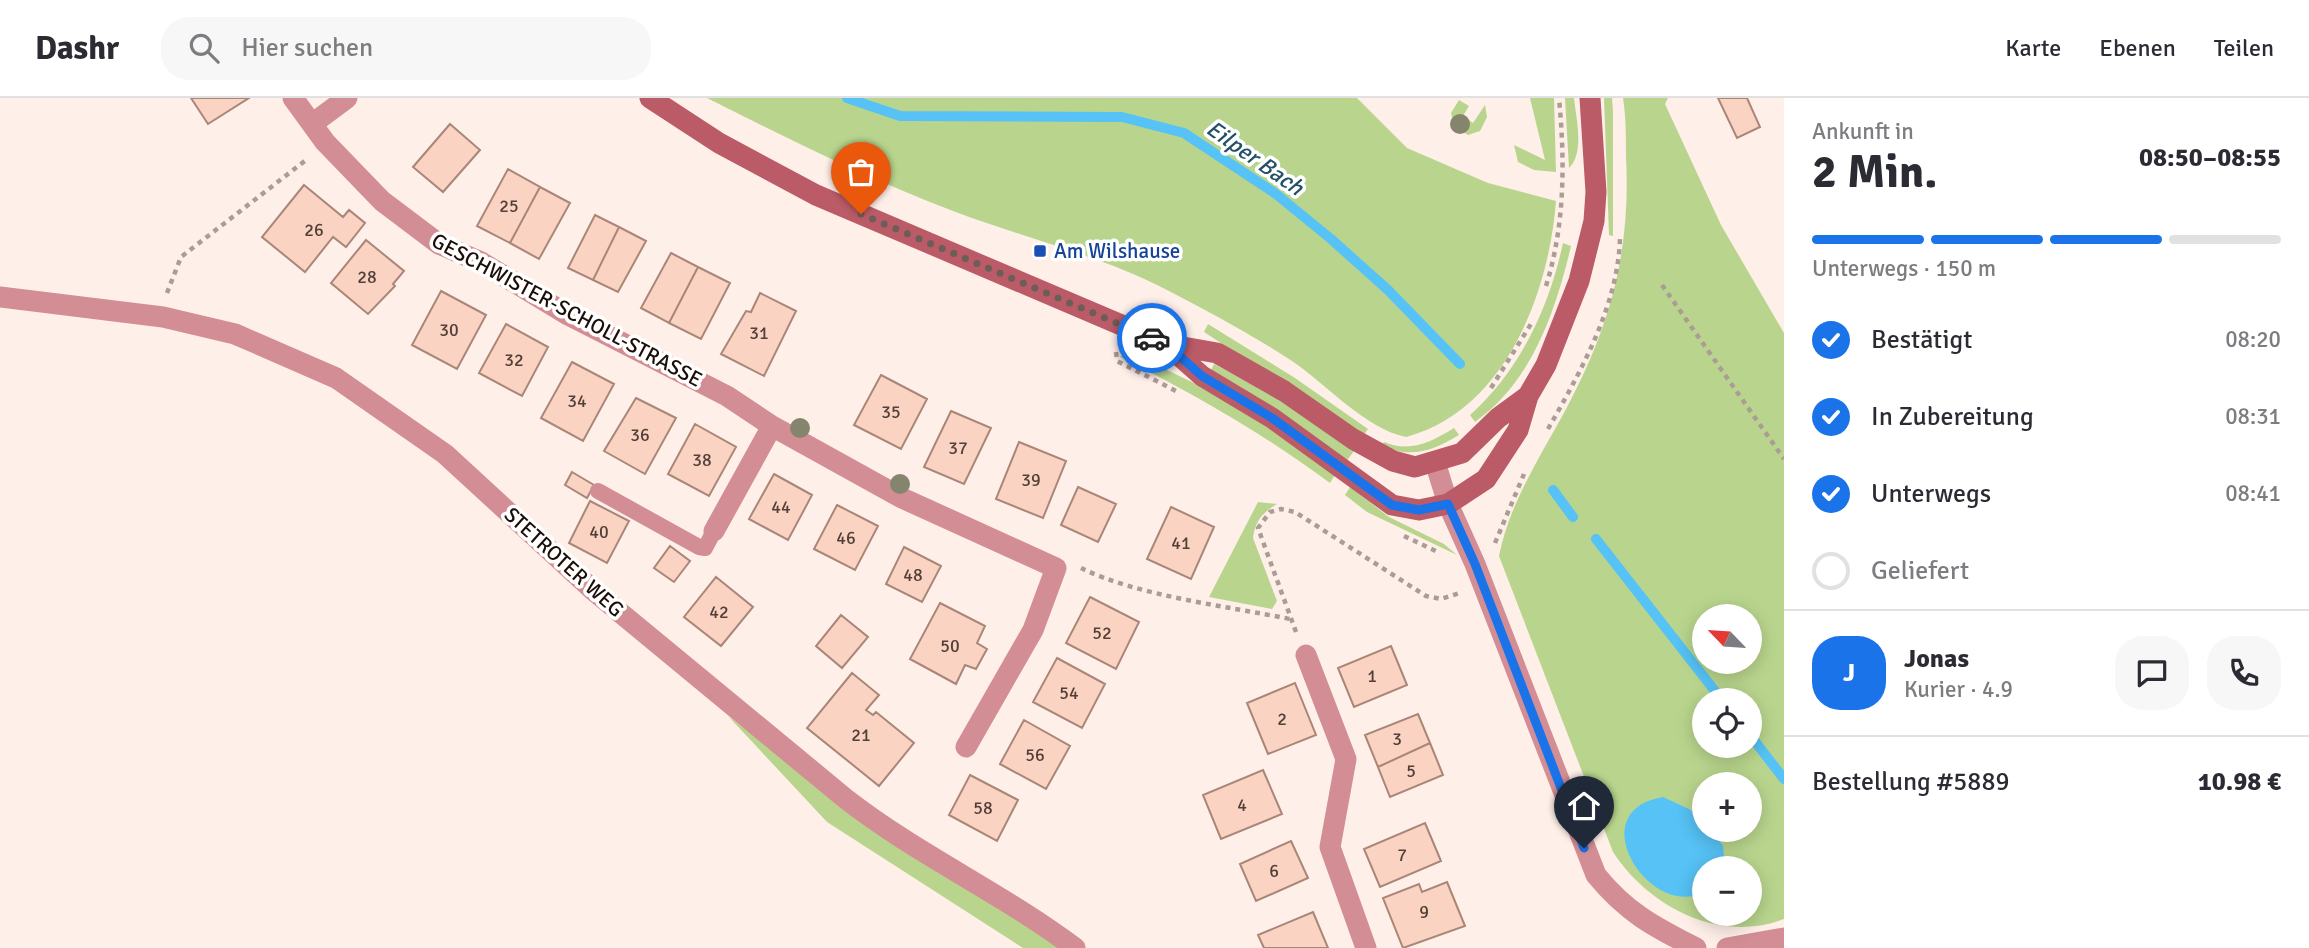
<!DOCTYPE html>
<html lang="de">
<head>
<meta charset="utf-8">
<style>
	:root { --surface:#fff; --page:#f7f7f7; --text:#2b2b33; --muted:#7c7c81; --line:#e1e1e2; --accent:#1a73e8 }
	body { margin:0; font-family:Signika,sans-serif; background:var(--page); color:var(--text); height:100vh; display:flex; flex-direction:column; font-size:26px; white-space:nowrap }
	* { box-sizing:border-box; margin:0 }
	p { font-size:23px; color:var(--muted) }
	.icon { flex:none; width:38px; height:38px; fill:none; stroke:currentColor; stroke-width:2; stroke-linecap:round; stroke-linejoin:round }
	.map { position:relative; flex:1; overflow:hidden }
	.panel { display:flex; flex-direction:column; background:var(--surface); width:525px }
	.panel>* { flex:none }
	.needle { width:46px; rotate:295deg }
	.buttons { position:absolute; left:1692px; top:506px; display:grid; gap:14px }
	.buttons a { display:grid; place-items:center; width:70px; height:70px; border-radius:50%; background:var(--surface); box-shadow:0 4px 18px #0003; font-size:35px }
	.pin { position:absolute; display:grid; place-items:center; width:60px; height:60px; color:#fff; margin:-72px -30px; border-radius:50% 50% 50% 0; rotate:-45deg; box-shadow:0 0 7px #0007 }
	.pin .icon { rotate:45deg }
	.courier { position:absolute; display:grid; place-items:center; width:70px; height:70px; margin:-35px; border:5px solid #1a73e8; border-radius:50%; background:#fff; color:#222; box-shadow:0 2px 9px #0007 }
	.head em { font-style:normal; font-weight:700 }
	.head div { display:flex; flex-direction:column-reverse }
	.head { display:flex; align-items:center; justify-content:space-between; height:119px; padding:0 28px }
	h1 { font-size:46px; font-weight:700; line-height:52px }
	.bar { display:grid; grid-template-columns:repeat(4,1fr); gap:10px 7px; align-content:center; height:84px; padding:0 28px }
	.bar i { height:9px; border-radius:5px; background:var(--line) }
	.bar .on { background:var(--accent) }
	.bar p { grid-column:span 4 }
	.line { display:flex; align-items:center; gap:18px; padding:0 28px; border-top:2px solid var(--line) }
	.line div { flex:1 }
	.round { display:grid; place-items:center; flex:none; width:74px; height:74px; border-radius:28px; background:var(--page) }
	ol { padding:0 28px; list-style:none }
	li { display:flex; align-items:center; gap:21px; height:77px }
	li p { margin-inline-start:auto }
	li .icon { padding:7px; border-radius:50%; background:var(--accent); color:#fff; stroke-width:4 }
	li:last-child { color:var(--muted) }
	li i { width:38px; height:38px; border:4px solid var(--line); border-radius:50% }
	header { display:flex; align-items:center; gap:42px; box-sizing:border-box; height:98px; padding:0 35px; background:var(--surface); border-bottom:2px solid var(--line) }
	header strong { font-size:33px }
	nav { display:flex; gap:38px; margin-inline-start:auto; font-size:24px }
	.search { width:490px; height:63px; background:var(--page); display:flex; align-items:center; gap:18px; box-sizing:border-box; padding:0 24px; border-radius:28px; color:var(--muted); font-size:26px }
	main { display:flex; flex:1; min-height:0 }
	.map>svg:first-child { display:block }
</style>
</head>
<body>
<header>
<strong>Dashr</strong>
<div class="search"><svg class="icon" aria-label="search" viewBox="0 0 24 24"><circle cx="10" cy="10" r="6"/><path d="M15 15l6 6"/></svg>Hier suchen</div>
<nav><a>Karte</a><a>Ebenen</a><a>Teilen</a></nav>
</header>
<main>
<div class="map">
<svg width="1784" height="850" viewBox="0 0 1784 850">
	<rect width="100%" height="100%" fill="#ffefe9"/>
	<path fill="#b9d58d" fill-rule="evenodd" d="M 707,0 L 1357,0 L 1407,50 L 1488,85 L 1556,103 C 1549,195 1505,313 1406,339 C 1366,331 1326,286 1292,263 C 1252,237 1210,214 1167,192 C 1100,157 1024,140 953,113 C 869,81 788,41 707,0 Z
		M 1530,0 L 1554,0 L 1556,74 L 1534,72 L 1518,64 L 1514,47 L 1545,62 Z
		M 1565,0 L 1574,0 C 1576,20 1585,55 1569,70 Z
		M 1604,0 L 1612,0 L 1613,14 L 1613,138 L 1609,137 Z
		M 1623,0 L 1668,0 L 1665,6 L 1721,127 L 1784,235 L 1784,821 C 1719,846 1649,809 1613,754 L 1499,458 C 1509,406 1540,359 1565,313 C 1610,229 1631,155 1626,58 C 1626,39 1626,19 1623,0 ZM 1704,518 L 1750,518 L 1750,564 L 1704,564 ZM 1704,602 L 1750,602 L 1750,648 L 1704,648 ZM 1704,686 L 1750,686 L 1750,732 L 1704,732 ZM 1704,770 L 1750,770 L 1750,816 L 1704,816 Z
		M 1459,2 L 1469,8 L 1463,18 L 1473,25 L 1485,7 L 1487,19 L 1480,33 L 1468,37 L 1454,28 L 1451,15 Z
		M 1563,145 L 1571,148 C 1556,212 1532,284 1475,324 L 1470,317 C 1520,272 1549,210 1563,145 Z
		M 1208,226 L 1295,280 L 1368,331 L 1363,338 L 1204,234 Z
		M 1119,258 L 1138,258 L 1198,287 L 1261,325 L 1335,377 L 1330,385 C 1263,335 1193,296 1119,258 Z
		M 1214,266 L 1277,300 L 1354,353 L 1346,364 L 1210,274 Z
		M 1454,330 L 1459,337 C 1431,354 1412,360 1381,348 L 1384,344 C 1411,355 1431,344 1454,330 Z
		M 1350,389 L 1389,419 L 1444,446 L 1457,457 L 1367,414 L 1345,397 Z
		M 1258,404 L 1277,406 C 1263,414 1255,423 1253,440 L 1277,503 L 1272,511 L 1209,499 Z
		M 728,618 L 869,725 L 1065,850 L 1023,850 L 827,724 Z"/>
	<path fill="#56c2f5" d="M 1663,699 L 1689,711 L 1704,723 L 1704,732 L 1712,732 L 1723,748 L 1725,770 L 1704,770 L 1704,794 C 1651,823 1579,713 1663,699 Z"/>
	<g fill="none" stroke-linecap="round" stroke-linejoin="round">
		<path stroke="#56c2f5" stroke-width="10" d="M 847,0 L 900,18 L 1122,19 L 1184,35 L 1276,96 L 1331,141 L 1388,192 L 1460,266
			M 1553,392 L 1573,419
			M 1596,441 L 1722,602
			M 1750,637 L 1784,681"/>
	</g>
	<path fill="#fad3c3" stroke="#a98677" stroke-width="2" d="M 191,0 L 249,0 L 208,26 Z
		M 1718,0 L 1747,0 L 1760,29 L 1737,40 Z
		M 450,26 L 480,52 L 443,94 L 413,69 Z
		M 508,71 L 540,89 L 510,145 L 477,128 Z
		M 304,87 L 343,119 L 349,112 L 365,125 L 346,149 L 333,139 L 305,174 L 262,139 Z
		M 540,89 L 570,105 L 539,161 L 510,145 Z
		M 595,117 L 619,129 L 593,182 L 568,170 Z
		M 619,129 L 646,143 L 618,194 L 593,182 Z
		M 366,142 L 404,173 L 393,186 L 395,188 L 368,216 L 331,185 Z
		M 671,155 L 698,169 L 669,225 L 641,210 Z
		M 698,169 L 730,185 L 701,241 L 669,225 Z
		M 441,193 L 486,217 L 457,271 L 412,247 Z
		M 760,195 L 796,213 L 764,278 L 721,256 L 746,213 L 751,214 Z
		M 506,226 L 548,249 L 522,298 L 479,275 Z
		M 572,264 L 614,286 L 583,343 L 541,320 Z
		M 881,277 L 927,301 L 901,351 L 854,327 Z
		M 636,300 L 676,320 L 645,376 L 604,353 Z
		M 951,313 L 991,330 L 964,386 L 924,369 Z
		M 695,326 L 736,349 L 709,398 L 668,376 Z
		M 1019,344 L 1066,363 L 1043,420 L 996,401 Z
		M 572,374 L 594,387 L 587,400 L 565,387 Z
		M 774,376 L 812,397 L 788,442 L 749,421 Z
		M 1078,389 L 1116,406 L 1098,444 L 1061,427 Z
		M 590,403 L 629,423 L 607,465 L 569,445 Z
		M 837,407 L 878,428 L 855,472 L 814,451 Z
		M 1171,409 L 1214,429 L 1191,481 L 1147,461 Z
		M 670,448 L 690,463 L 674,484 L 654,470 Z
		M 904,449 L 941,468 L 922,504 L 886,486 Z
		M 716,479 L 753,509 L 721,548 L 684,519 Z
		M 1090,499 L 1139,524 L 1116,571 L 1066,545 Z
		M 940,505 L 985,528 L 977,545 L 987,551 L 976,571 L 965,567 L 956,586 L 910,561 Z
		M 841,517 L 868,539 L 842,570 L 816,548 Z
		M 1391,548 L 1407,587 L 1354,609 L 1338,570 Z
		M 1057,560 L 1105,586 L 1082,630 L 1033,604 Z
		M 852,575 L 879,597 L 866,612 L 873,617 L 876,614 L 914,645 L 879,688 L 807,630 Z
		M 1295,585 L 1316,637 L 1268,656 L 1247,605 Z
		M 1418,616 L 1430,645 L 1378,669 L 1365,637 Z
		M 1024,622 L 1070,648 L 1046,691 L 1000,666 Z
		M 1430,645 L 1443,677 L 1390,699 L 1378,669 Z
		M 1263,672 L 1282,716 L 1221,741 L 1203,697 Z
		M 970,677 L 1018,702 L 997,743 L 949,717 Z
		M 1425,725 L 1441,763 L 1380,789 L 1364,751 Z
		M 1291,743 L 1308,780 L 1256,803 L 1240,766 Z
		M 1447,784 L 1465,828 L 1403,850 L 1383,800 L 1419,786 L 1422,794 Z
		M 1313,814 L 1328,850 L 1264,850 L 1258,837 Z"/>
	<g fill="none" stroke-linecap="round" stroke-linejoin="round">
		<path stroke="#ab9c96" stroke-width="4.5" stroke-dasharray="5 5" stroke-linecap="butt" d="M 1662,187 L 1784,361
			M 1546,188 C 1565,127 1565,64 1559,0
			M 167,195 L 181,159 L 306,62
			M 1116,254 L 1117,263 L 1176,293
			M 1491,290 L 1531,226
			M 1548,331 C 1581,273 1619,206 1620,138
			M 1404,438 L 1440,455
			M 1495,445 L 1524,376
			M 1081,470 C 1138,498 1226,508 1290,521
			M 1296,534 L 1258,430 L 1270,414 L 1281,411 L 1295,414 L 1426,498 L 1441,501 L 1460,495"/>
		<path stroke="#d28e94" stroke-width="16" d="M 598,393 L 699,449 L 705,450 L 714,433"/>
		<path stroke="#d28e94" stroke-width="21" d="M 293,0 L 325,44 L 382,103 L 439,146 L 481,164 L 568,217 L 727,298 L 772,328 L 902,400 L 1056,470 L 1033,532 L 966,649
			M 312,26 L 347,0
			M 0,199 L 163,219 L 235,236 L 336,280 L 445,356 L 594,493 L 846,701 C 918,757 1002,795 1075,850
			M 1435,364 L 1448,406 L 1475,466 L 1596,777 C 1626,814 1654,829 1696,850
			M 714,433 L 772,328
			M 1306,557 L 1346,661 L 1330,749 L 1366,850
			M 1727,850 L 1784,840"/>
		<path stroke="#bb5b67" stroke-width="21" d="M 650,0 L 719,45 L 816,97 L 1166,246 L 1217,255 L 1284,293 L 1353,341 L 1393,363 L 1415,369 L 1462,355 L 1498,320 L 1528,298
			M 1167,247 L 1202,278 L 1272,320 L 1392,407 L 1419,412 L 1448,406 L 1486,381 L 1518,332 L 1528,298 L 1546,267 L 1579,183 L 1594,123 L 1596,94 L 1590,0"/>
	</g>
	<g fill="#85856e">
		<circle cx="1460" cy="26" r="10"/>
		<circle cx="800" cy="330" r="10"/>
		<circle cx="900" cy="386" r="10"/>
	</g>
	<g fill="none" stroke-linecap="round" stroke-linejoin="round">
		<path stroke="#6b5d57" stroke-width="7" stroke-dasharray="0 12.6" d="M 861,116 L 1152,240"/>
		<path stroke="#1a73e8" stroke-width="9" d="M 1152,240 L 1166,246 L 1202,278 L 1272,320 L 1392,407 L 1419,412 L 1448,406 L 1475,466 L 1584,750"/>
	</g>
	<rect fill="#1a4fb4" stroke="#fff" stroke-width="2.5" x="1033" y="146" width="14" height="14" rx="3.5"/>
	<g text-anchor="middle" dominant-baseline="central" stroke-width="7" stroke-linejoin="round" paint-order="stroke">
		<g font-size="18" fill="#533f38">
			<text x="509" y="108">25</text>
			<text x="314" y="132">26</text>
			<text x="367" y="179">28</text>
			<text x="449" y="232">30</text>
			<text x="759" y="235">31</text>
			<text x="514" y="262">32</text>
			<text x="577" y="303">34</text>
			<text x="891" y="314">35</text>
			<text x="640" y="337">36</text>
			<text x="958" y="350">37</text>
			<text x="702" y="362">38</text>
			<text x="1031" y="382">39</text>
			<text x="781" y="409">44</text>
			<text x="599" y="434">40</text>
			<text x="846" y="440">46</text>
			<text x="1181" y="445">41</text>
			<text x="913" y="477">48</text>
			<text x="719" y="514">42</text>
			<text x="1102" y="535">52</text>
			<text x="950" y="548">50</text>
			<text x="1372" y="578">1</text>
			<text x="1069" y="595">54</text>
			<text x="1282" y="621">2</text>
			<text x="861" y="637">21</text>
			<text x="1397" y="641">3</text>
			<text x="1035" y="657">56</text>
			<text x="1411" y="673">5</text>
			<text x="1242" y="707">4</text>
			<text x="983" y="710">58</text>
			<text x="1402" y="757">7</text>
			<text x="1274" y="773">6</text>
			<text x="1424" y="814">9</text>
		</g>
		<g font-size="21" fill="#164399" stroke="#fff" text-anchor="start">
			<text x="1054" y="153">Am Wilshause</text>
		</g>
		<g font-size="21" fill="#1b0e09" stroke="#fff">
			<text transform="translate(567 212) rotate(28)">GESCHWISTER-SCHOLL-STRASSE</text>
			<text transform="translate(564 464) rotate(42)">STETROTER WEG</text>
		</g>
		<g font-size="23" font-style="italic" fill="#245167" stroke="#fff">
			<text transform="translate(1255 60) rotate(35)">Eilper Bach</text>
		</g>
	</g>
</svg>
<div class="buttons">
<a><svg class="needle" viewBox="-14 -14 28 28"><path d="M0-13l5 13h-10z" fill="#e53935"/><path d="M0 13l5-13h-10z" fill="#7c7c81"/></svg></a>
<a><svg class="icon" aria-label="locate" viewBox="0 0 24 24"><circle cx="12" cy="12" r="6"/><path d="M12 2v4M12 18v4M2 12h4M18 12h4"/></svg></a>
<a>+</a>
<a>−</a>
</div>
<div class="pin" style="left:861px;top:116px;background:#ea580c"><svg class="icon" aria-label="bag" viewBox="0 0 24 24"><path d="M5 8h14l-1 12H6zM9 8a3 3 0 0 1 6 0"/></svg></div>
<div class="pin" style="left:1584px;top:750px;background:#1f2937"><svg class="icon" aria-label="home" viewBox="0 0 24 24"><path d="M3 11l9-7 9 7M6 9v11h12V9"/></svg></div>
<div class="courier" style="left:1152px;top:240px"><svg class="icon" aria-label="car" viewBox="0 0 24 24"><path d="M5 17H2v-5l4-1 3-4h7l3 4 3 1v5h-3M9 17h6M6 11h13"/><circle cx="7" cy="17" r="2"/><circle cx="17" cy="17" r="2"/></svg></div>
</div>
<section class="panel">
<div class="head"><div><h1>2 Min.</h1><p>Ankunft in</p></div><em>08:50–08:55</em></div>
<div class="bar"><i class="on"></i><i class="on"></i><i class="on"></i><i></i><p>Unterwegs · 150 m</p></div>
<ol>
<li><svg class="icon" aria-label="check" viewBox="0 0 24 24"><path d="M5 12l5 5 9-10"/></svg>Bestätigt<p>08:20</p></li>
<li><svg class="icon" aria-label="check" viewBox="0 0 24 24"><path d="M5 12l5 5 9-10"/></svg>In Zubereitung<p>08:31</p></li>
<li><svg class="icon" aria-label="check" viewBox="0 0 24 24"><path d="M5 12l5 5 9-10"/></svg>Unterwegs<p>08:41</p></li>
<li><i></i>Geliefert</li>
</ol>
<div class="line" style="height:126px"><b class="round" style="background:var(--accent);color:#fff">J</b><div><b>Jonas</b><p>Kurier · 4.9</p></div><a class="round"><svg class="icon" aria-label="chat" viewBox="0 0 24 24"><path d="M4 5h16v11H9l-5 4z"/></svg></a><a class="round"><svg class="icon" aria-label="phone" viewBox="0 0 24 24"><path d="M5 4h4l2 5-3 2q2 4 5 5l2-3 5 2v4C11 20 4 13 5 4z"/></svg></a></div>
<div class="line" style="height:91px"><div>Bestellung #5889</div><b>10.98 €</b></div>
</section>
</main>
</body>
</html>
